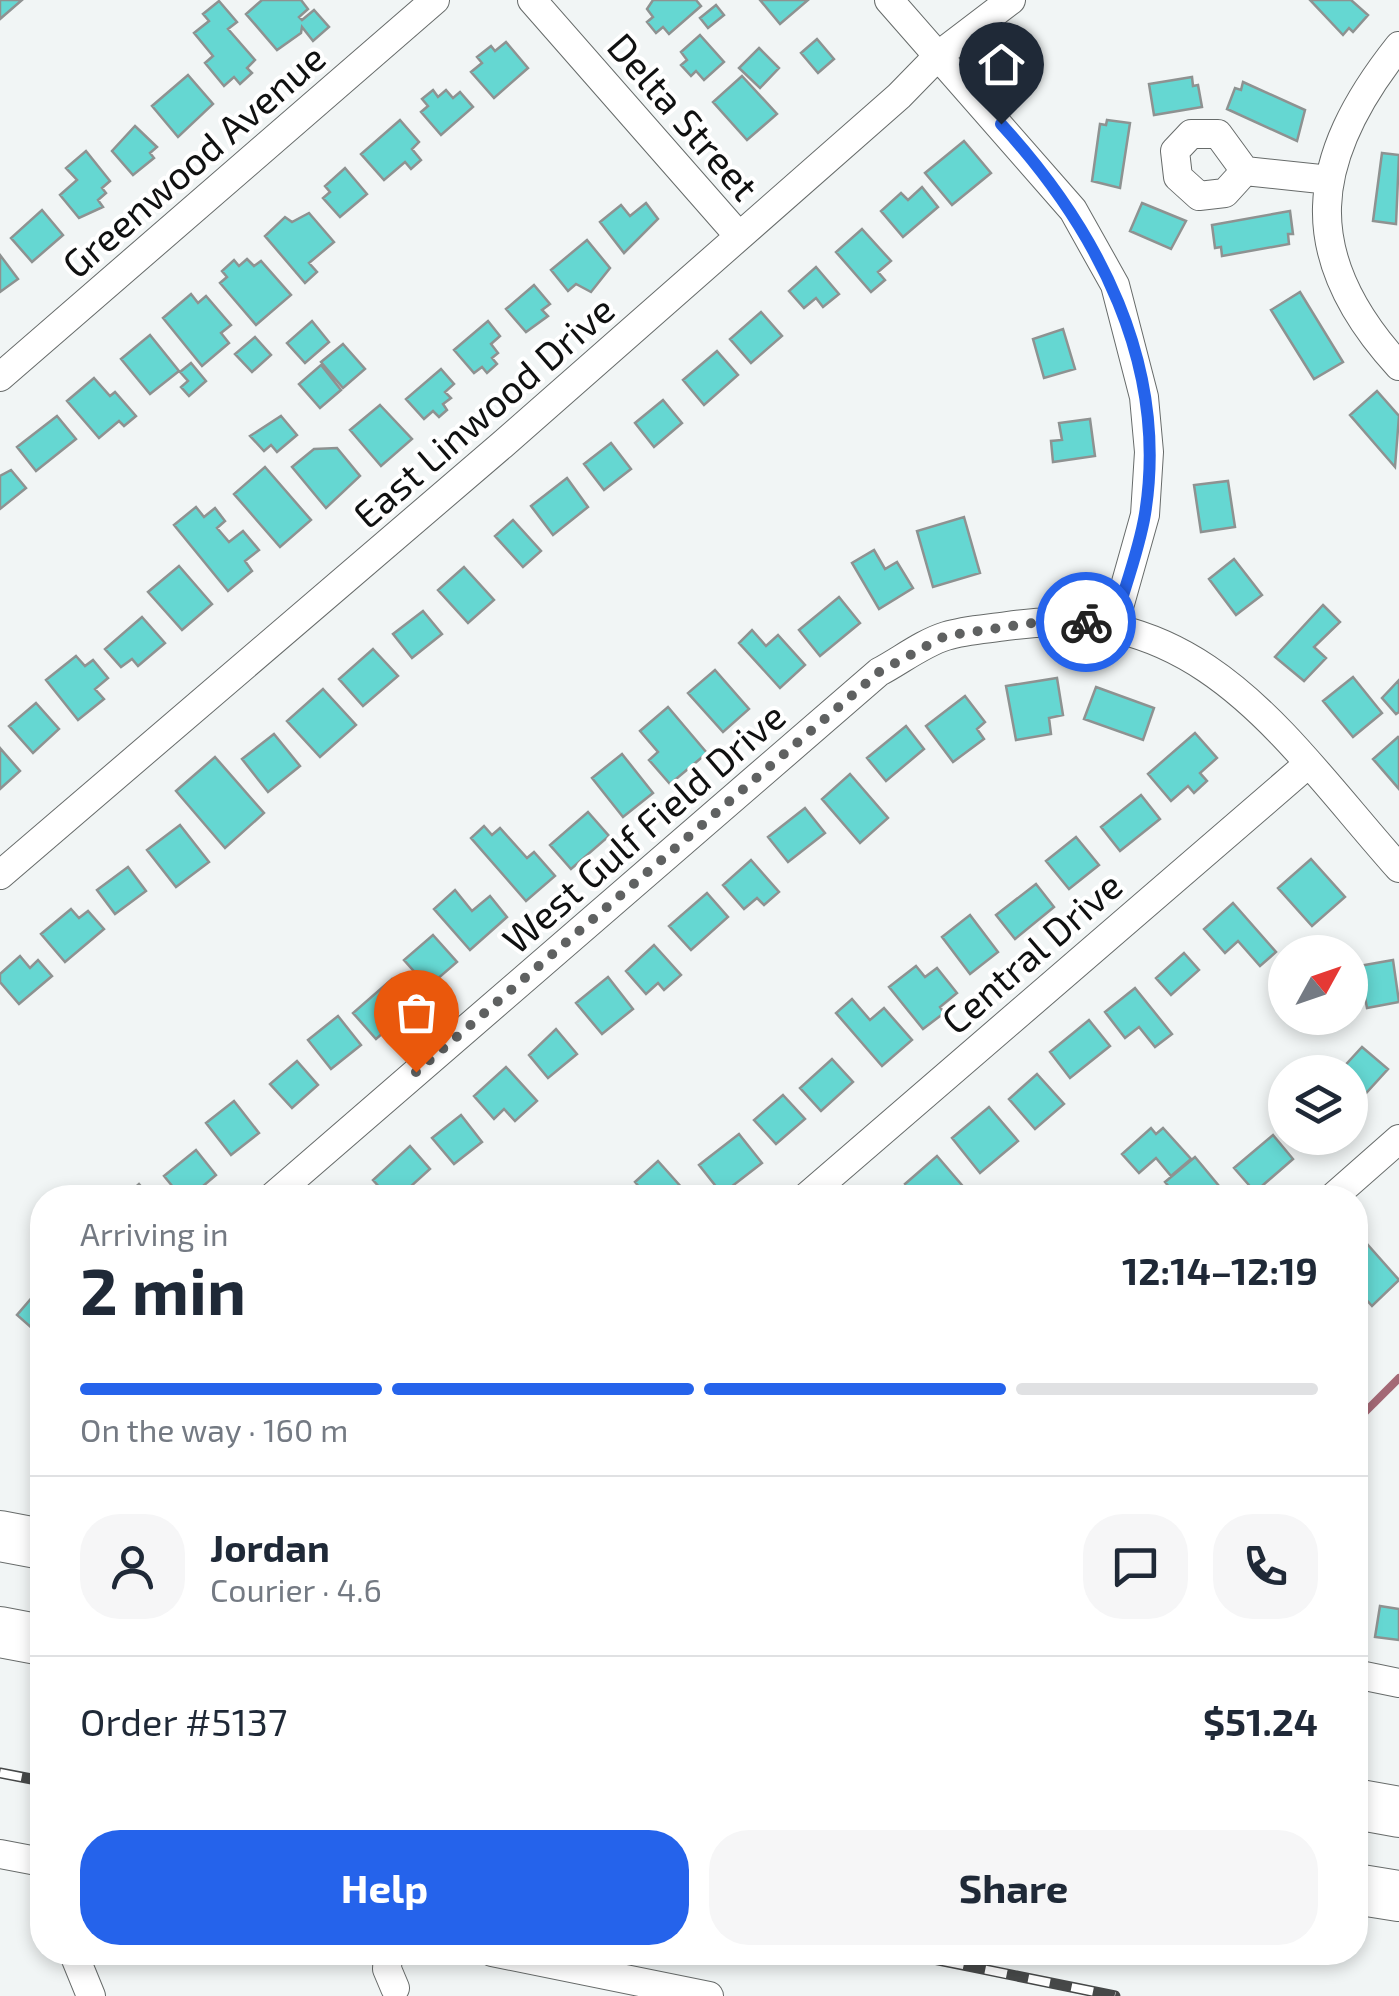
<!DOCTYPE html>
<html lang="en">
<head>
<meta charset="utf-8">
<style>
	:root { --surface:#fff; --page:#f6f6f7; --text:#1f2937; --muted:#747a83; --line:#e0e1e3; --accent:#2563eb }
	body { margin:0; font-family:"Exo 2",sans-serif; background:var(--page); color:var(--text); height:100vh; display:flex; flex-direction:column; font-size:38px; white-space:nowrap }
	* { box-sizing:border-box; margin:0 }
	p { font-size:32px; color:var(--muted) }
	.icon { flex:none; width:55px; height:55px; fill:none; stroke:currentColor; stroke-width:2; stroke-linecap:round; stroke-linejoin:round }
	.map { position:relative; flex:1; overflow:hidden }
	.panel { position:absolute; left:30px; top:1185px; width:1338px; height:780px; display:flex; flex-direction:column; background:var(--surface); border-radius:40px; box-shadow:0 5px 15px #0003 }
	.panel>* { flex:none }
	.needle { width:65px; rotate:50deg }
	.tools { position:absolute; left:1268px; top:935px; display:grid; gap:20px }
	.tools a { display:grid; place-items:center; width:100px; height:100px; border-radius:50%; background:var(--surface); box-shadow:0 5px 15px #0003; font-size:50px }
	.pin { position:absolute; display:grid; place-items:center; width:85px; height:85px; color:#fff; margin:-102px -42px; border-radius:50% 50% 50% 0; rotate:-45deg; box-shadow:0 0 10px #0007 }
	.pin .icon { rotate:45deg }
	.courier { position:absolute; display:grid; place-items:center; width:100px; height:100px; margin:-50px; border:8px solid #2563eb; border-radius:50%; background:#fff; color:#222; box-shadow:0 2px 12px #0007 }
	.overview em { font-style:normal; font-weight:700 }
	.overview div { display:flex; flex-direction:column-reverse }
	.overview { display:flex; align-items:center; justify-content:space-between; height:170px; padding:0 50px }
	h1 { font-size:65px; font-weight:700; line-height:75px }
	.bar { display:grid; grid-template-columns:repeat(4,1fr); gap:15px 10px; align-content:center; height:120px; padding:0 50px }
	.bar i { height:12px; border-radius:8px; background:var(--line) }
	.bar .active { background:var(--accent) }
	.bar p { grid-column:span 4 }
	.line { display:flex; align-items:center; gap:25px; padding:0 50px; border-top:2px solid var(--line) }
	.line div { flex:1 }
	.round { display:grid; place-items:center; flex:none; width:105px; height:105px; border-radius:40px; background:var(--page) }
	.action { display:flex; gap:20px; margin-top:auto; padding:20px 50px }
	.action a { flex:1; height:115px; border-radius:40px; background:var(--accent); color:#fff; font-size:40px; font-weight:700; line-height:115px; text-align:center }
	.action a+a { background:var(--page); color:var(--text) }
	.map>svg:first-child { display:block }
</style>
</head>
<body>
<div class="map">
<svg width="1399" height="1996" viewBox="0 0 1399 1996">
	<rect width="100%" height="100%" fill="#f1f5f5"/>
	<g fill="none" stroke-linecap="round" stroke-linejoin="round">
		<path stroke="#a46976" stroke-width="8" d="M 1355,1422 L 1399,1378"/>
	</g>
	<path fill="#65d7d2" stroke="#8e9291" stroke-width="2.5" d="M 0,0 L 22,0 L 0,19 Z
		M 262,0 L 301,0 L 308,9 L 299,17 L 302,20 L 314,10 L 329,27 L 313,41 L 302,27 L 301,33 L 277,50 L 246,14 Z
		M 653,0 L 696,0 L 701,6 L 669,34 L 663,27 L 656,33 L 647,22 L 653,17 L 647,9 Z
		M 760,0 L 808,0 L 780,24 Z
		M 1310,0 L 1351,0 L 1368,15 L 1353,32 L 1349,28 L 1343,35 Z
		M 219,1 L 237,22 L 228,29 L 255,60 L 247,68 L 252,73 L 240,84 L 234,77 L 224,86 L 205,63 L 213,56 L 194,33 L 209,21 L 203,14 Z
		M 716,5 L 724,15 L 708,28 L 700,18 Z
		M 700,35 L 724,62 L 704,80 L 696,71 L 691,76 L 681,65 L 687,60 L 681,52 Z
		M 817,39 L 834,59 L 818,73 L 801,53 Z
		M 506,42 L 528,68 L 494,98 L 471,72 L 482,63 L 477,57 L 491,46 L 495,51 Z
		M 759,48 L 779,68 L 760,88 L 739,68 Z
		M 188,75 L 213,104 L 178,137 L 152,106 Z
		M 742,76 L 777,114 L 747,140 L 713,102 Z
		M 1192,77 L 1193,86 L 1198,85 L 1202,107 L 1154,115 L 1149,84 Z
		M 1243,82 L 1305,110 L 1297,141 L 1227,109 L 1235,88 L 1241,90 Z
		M 433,90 L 438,97 L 446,90 L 453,98 L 460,92 L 473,107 L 441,135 L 421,112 L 428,106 L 422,99 Z
		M 400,120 L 419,142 L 412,149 L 421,160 L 411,169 L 405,162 L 384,180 L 361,154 Z
		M 1107,120 L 1130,123 L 1120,188 L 1092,181 L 1100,124 L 1106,125 Z
		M 135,126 L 157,147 L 150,153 L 154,158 L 133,175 L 112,151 Z
		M 964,141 L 991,173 L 952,205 L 925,173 Z
		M 86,151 L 110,181 L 102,188 L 106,193 L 98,200 L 103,207 L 79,218 L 60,195 L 77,180 L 66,168 Z
		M 1382,153 L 1399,155 L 1396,224 L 1373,221 Z
		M 345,168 L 367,194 L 340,217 L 323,198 L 330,192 L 325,186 Z
		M 922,187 L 938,207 L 903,237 L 881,211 L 901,193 L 908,200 Z
		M 646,203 L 658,219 L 624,253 L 600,222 L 621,205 L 630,216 Z
		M 1142,203 L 1186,221 L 1171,249 L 1130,231 Z
		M 42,210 L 63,235 L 32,262 L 11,238 Z
		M 1290,211 L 1293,234 L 1288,234 L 1289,244 L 1222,256 L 1221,247 L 1215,248 L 1212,225 Z
		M 309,213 L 334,242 L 309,263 L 317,272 L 305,283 L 265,236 L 285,217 L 292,222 Z
		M 862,229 L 891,261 L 878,272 L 885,280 L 871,292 L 836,252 Z
		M 587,240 L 610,268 L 591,292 L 576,284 L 568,291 L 551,270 Z
		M 0,255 L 18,279 L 0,292 Z
		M 247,259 L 254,266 L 261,261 L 291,295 L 256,325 L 220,283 L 227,277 L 222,271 L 234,260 L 239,266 Z
		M 816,267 L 839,294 L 823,307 L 816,298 L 804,308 L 789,291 Z
		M 534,285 L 550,304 L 542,310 L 548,316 L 526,332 L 506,309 Z
		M 1300,292 L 1343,362 L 1314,379 L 1271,310 Z
		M 191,294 L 198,303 L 206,296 L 231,325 L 221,333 L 229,343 L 202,366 L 163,318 Z
		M 761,312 L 782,336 L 751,363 L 730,339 Z
		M 312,321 L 329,342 L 305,363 L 287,343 Z
		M 488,321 L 500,336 L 491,344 L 498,353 L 492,358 L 497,364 L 487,373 L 482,367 L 474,373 L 454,350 Z
		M 1063,329 L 1075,369 L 1044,378 L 1033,339 Z
		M 150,335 L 179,371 L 150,394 L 121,359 Z
		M 255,337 L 271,355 L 252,372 L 235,354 Z
		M 343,344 L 365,369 L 343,388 L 321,362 Z
		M 717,351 L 738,375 L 704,405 L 683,380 Z
		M 191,363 L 206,381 L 189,396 L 181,387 L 188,381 L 180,372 Z
		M 321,365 L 341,390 L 320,408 L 299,384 Z
		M 441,369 L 454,384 L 445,392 L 451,398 L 443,404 L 447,410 L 439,417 L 433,411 L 424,419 L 406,399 Z
		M 94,378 L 110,396 L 115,392 L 136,416 L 124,426 L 119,421 L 99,438 L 67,401 Z
		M 1377,391 L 1399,416 L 1395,467 L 1350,415 Z
		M 663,400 L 682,423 L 654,447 L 635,423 Z
		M 380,405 L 412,439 L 381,466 L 350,430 Z
		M 57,416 L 76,439 L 36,471 L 17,447 Z
		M 281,416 L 297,435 L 277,452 L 271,445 L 264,451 L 250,436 Z
		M 1090,419 L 1095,456 L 1053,462 L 1051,441 L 1062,440 L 1059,423 Z
		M 611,443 L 631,469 L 604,490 L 584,464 Z
		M 337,448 L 360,476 L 326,508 L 292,467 L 314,449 Z
		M 265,467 L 311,520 L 280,547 L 234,494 Z
		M 11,470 L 26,488 L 0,509 L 0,476 Z
		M 567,478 L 588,507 L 553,535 L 531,506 Z
		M 1228,481 L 1235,527 L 1201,532 L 1194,485 Z
		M 196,507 L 204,517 L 215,508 L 225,521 L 217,528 L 229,542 L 243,531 L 259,550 L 245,561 L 252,571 L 228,591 L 174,525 Z
		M 964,517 L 980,573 L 933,587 L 917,531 Z
		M 513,520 L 541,551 L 523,567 L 495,536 Z
		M 874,550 L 885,569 L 897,562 L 913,588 L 879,609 L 852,563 Z
		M 1234,559 L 1262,595 L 1236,615 L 1209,579 Z
		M 179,566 L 212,604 L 182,630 L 148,592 Z
		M 464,567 L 494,600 L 468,623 L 438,590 Z
		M 839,597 L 860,623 L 820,656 L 799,630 Z
		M 1323,605 L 1340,622 L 1314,647 L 1326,658 L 1304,681 L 1275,657 Z
		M 423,611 L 442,634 L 412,658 L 393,634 Z
		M 142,617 L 165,643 L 138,666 L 132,659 L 121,667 L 105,649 Z
		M 752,630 L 766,646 L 778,635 L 805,665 L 780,688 L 739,643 Z
		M 373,649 L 398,676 L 363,706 L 339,679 Z
		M 76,656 L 85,666 L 93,660 L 108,678 L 95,689 L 104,699 L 78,720 L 46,680 Z
		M 715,670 L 749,709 L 723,732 L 688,693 Z
		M 1353,677 L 1382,713 L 1353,737 L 1323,701 Z
		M 1057,678 L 1063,715 L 1049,718 L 1051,734 L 1016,740 L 1006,686 Z
		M 1399,680 L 1399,712 L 1396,714 L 1382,698 Z
		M 1096,687 L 1154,708 L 1143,740 L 1084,719 Z
		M 323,689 L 356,725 L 320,757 L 287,721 Z
		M 965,696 L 985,722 L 977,729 L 984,739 L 953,762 L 926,726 Z
		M 36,703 L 59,729 L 33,753 L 9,726 Z
		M 668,707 L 707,753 L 670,784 L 649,760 L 658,752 L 640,731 Z
		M 906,726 L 924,749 L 886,781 L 867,758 Z
		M 1195,733 L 1217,758 L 1200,773 L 1207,781 L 1194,793 L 1188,786 L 1171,801 L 1148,774 Z
		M 274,734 L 300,766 L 268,792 L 242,759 Z
		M 1398,737 L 1399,738 L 1399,789 L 1373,759 Z
		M 0,748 L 20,771 L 0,789 Z
		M 622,754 L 653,793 L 623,817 L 592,778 Z
		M 215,757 L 264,813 L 225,848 L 176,791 Z
		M 850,774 L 888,818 L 860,843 L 822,799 Z
		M 1141,795 L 1160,819 L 1120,851 L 1101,827 Z
		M 805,808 L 825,833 L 788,862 L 768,837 Z
		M 588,812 L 609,836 L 571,869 L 550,845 Z
		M 180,825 L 209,862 L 176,887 L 147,850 Z
		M 484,826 L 492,835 L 500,828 L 527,858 L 534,852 L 555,876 L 526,901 L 471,838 Z
		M 1076,837 L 1099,865 L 1069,889 L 1046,861 Z
		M 1311,859 L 1345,897 L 1312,926 L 1278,888 Z
		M 751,860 L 779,892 L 764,905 L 757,898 L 744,909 L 723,885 Z
		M 128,867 L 146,891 L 115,914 L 97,890 Z
		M 1036,884 L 1054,907 L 1015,939 L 996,915 Z
		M 455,890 L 472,911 L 490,896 L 507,917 L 470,950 L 434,909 Z
		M 707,893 L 728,917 L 691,950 L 669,926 Z
		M 1233,903 L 1276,952 L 1260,966 L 1238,941 L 1225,953 L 1204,929 Z
		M 71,909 L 79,918 L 88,911 L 104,929 L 65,962 L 41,934 Z
		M 970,915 L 998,952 L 970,974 L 942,937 Z
		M 433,935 L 457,962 L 428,987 L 404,960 Z
		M 654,945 L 681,975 L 664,990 L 658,983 L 646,994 L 626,971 Z
		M 1184,953 L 1199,970 L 1171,995 L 1156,978 Z
		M 20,956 L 30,968 L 38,960 L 52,976 L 19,1004 L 0,982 L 0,974 Z
		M 1393,960 L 1399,1002 L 1367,1008 L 1359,966 Z
		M 916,966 L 925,977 L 937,968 L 957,993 L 940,1007 L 944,1013 L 923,1029 L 889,987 Z
		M 608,977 L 633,1009 L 602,1034 L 576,1003 Z
		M 392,979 L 414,1006 L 376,1039 L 353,1013 Z
		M 1135,988 L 1172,1034 L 1155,1047 L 1139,1027 L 1125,1038 L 1105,1012 Z
		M 852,999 L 870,1020 L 884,1008 L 912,1040 L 882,1066 L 836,1013 Z
		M 338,1016 L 361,1045 L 331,1069 L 308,1040 Z
		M 1089,1020 L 1110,1046 L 1070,1078 L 1050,1052 Z
		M 556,1029 L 577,1054 L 548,1078 L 529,1055 Z
		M 1362,1047 L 1388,1069 L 1358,1102 L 1350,1095 L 1350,1072 L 1339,1072 Z
		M 832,1059 L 853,1082 L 821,1111 L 800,1088 Z
		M 297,1061 L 318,1085 L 292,1108 L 270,1084 Z
		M 506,1067 L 537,1101 L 515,1121 L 504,1109 L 494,1119 L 474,1096 Z
		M 1037,1074 L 1064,1104 L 1035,1129 L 1009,1099 Z
		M 783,1095 L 805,1119 L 776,1144 L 754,1120 Z
		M 234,1101 L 259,1133 L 231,1155 L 206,1123 Z
		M 989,1107 L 1018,1141 L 980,1173 L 952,1138 Z
		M 461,1115 L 482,1142 L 454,1164 L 432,1138 Z
		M 1151,1128 L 1156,1134 L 1163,1128 L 1191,1159 L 1171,1176 L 1156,1158 L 1139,1173 L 1122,1154 Z
		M 739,1134 L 762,1163 L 722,1194 L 699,1165 Z
		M 1273,1135 L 1293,1159 L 1255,1192 L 1234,1168 Z
		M 410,1146 L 430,1169 L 398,1198 L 389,1198 L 373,1180 Z
		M 196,1150 L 216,1175 L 189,1198 L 182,1198 L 164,1176 Z
		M 937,1156 L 973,1198 L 916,1198 L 905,1184 Z
		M 1195,1157 L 1229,1198 L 1178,1198 L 1165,1182 Z
		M 658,1161 L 691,1198 L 648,1198 L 635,1182 Z
		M 139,1184 L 151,1198 L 123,1198 Z
		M 1368,1245 L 1399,1280 L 1372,1306 L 1355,1287 L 1355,1256 Z
		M 41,1287 L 42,1289 L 42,1337 L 17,1315 Z
		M 1380,1606 L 1399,1609 L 1399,1640 L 1375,1637 Z"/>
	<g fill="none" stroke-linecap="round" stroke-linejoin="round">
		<defs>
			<path id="minor" d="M 532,0 L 739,236
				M 889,0 L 1073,210 L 1115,285 L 1144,397 L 1149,452 L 1145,515 L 1114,625
				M 1399,46 C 1309,159 1297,255 1399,366
				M 1191,134 L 1218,134 L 1245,171 L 1225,193 L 1199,196 L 1178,177 L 1175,151 Z
				M 1245,171 L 1330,180
				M 0,377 L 435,0
				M 0,875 L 502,445 L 899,96 L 939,55 L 1011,0
				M 271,1198 L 879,672 C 900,661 923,643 946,636 C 965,630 987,629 1007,626 C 1201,597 1285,740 1399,868
				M 805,1198 L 1307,765
				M 1332,1198 L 1399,1139
				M 1355,1674 L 1399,1683
				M 0,1854 L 42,1862
				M 73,1952 L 91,1996
				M 388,1952 L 387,1969 L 395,1988
				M 492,1952 L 709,1996"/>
			<path id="motorway" d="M 0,1536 L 42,1544
				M 0,1632 L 42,1640
				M 1355,1804 L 1399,1812
				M 1355,1889 L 1399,1896"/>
		</defs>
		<use href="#minor" stroke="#676b6a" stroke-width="30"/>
		<use href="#motorway" stroke="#676b6a" stroke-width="52"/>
		<use href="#minor" stroke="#fff" stroke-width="28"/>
		<use href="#motorway" stroke="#fff" stroke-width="50"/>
		<defs>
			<path id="rail" d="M 0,1773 L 42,1781
				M 899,1952 L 1115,1996"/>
		</defs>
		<use href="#rail" stroke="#464848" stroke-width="11"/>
		<use href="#rail" stroke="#fff" stroke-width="8" stroke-dasharray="22" stroke-linecap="butt"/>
	</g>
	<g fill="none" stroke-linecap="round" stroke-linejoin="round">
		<path stroke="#5f6161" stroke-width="10" stroke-dasharray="0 18" d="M 416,1072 L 879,672 L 945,636 L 1039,622 L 1086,622"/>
		<path stroke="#2563eb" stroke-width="12" d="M 1001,124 C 1098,230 1169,365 1145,514 C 1139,551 1124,589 1114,625 L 1086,622"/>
	</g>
	<g text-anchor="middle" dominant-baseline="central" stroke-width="8" stroke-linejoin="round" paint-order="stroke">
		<g font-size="38" fill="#101111" stroke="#fff">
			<text transform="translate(684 116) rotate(49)">Delta Street</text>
			<text transform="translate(193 160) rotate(-41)">Greenwood Avenue</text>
			<text transform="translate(483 411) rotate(-41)">East Linwood Drive</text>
			<text transform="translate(643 827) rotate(-41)">West Gulf Field Drive</text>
			<text transform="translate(1031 952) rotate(-41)">Central Drive</text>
		</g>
	</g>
</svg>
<div class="tools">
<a><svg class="needle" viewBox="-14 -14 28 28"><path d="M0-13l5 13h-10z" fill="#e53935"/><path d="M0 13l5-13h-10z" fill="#747a83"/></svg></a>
<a><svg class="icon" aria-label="layers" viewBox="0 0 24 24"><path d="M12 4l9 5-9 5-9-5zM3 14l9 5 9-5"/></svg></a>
</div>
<div class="pin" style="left:416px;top:1072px;background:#ea580c"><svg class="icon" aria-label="bag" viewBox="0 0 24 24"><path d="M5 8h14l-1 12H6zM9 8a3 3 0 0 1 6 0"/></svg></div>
<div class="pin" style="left:1001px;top:124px;background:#1f2937"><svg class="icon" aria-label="home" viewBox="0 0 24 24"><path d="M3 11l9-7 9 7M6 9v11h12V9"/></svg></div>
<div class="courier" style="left:1086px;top:622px"><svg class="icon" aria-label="bike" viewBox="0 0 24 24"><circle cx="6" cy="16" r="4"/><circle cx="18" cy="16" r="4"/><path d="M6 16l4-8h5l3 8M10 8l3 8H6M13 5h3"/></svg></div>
<section class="panel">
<div class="overview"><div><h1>2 min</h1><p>Arriving in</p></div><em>12:14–12:19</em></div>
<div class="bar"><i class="active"></i><i class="active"></i><i class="active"></i><i></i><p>On the way · 160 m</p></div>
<div class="line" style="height:180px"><a class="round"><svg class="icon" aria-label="person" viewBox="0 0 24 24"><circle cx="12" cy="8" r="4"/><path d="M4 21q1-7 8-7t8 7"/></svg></a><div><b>Jordan</b><p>Courier · 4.6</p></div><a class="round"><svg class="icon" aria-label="chat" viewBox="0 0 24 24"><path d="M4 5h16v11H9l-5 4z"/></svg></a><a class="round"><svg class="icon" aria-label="phone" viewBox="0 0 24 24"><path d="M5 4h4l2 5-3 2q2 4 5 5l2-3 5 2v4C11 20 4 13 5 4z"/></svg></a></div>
<div class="line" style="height:130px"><div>Order #5137</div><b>$51.24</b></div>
<div class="action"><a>Help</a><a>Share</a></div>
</section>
</div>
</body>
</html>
